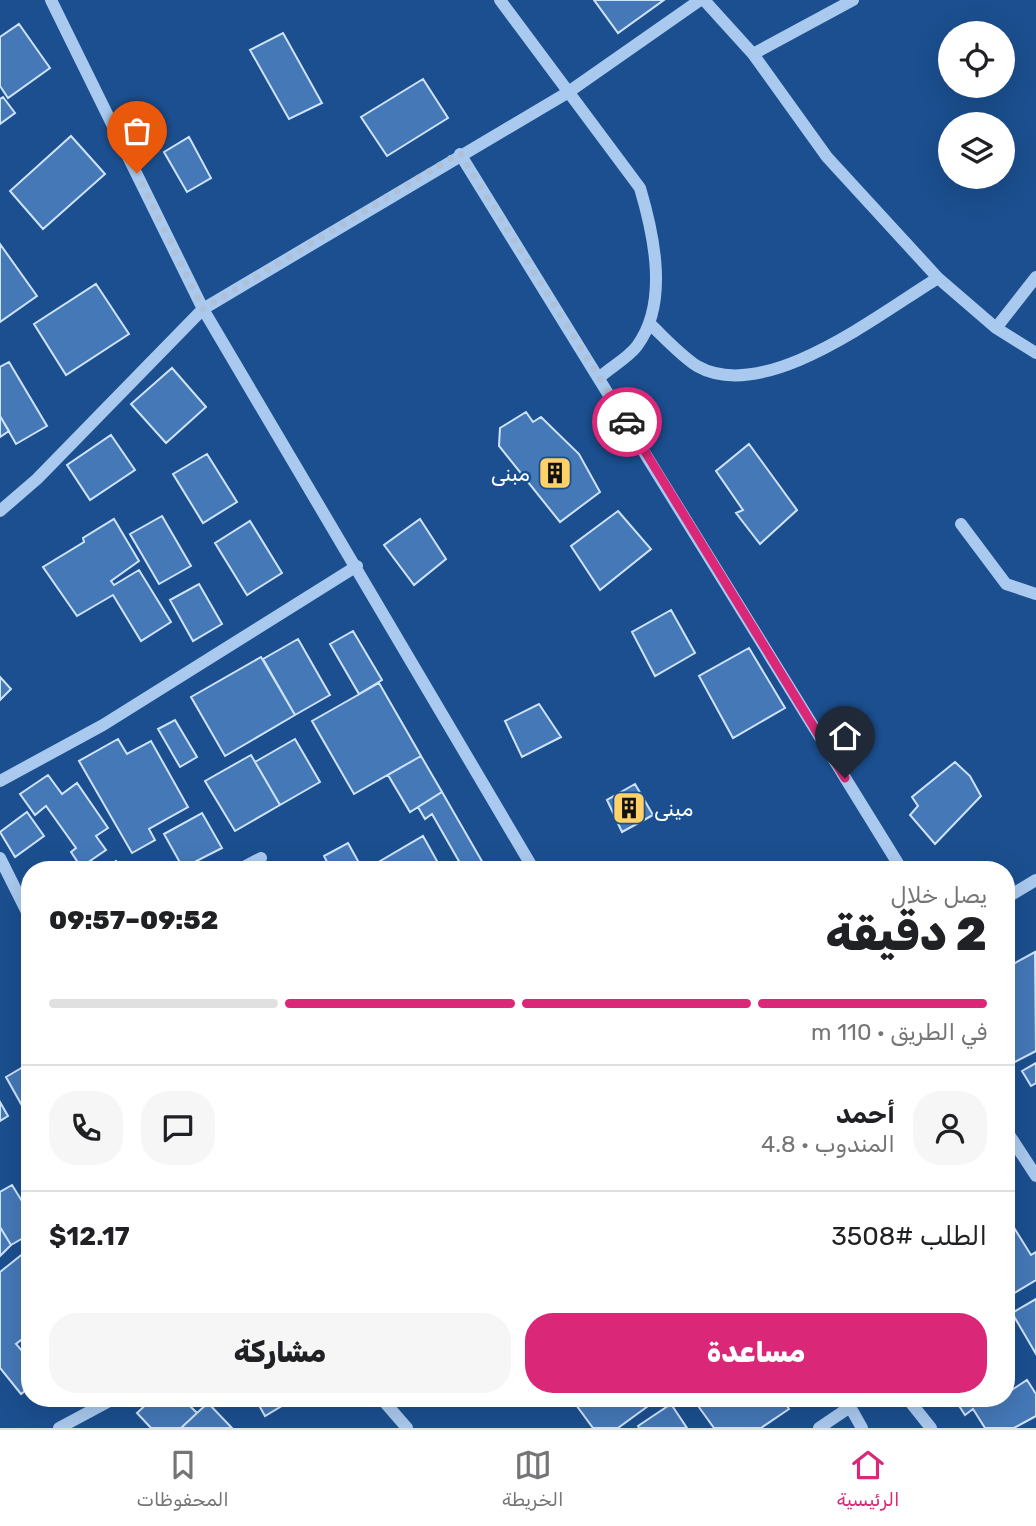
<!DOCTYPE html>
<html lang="ar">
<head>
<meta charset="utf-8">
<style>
	:root { --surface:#fff; --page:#f6f6f6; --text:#202124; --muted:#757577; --line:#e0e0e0; --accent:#db2777 }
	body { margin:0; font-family:Rubik,"Noto Sans Arabic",sans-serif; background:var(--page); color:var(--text); direction:rtl; height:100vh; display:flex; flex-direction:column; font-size:26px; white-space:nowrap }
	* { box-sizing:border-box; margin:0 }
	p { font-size:23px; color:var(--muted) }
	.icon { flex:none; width:38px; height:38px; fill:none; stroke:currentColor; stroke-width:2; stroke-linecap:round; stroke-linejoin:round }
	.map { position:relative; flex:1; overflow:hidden; direction:ltr }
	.details { position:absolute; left:21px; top:861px; width:994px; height:546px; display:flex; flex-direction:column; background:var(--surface); border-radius:28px; box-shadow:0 7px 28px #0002; direction:rtl }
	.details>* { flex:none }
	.tools { position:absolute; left:938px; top:21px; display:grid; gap:14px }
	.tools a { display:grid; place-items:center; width:77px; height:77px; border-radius:50%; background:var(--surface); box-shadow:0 7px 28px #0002; font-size:35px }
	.pin { position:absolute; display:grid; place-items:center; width:60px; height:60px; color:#fff; margin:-72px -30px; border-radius:50% 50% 50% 0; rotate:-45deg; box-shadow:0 0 7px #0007 }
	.pin .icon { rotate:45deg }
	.courier { position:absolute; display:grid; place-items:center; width:70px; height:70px; margin:-35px; border:5px solid #db2777; border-radius:50%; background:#fff; color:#222; box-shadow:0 2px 9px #0007 }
	.head em { font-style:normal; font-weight:800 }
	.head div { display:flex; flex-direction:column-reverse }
	.head { display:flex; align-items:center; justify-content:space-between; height:119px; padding:0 28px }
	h1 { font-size:46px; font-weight:800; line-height:52px }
	.bar { display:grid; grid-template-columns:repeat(4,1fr); gap:10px 7px; align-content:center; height:84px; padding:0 28px }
	.bar i { height:9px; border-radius:5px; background:var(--line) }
	.bar .current { background:var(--accent) }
	.bar p { grid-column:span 4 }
	.line { display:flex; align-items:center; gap:18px; padding:0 28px; border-top:2px solid var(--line) }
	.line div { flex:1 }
	.round { display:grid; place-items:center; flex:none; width:74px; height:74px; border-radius:28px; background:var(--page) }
	.button { display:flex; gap:14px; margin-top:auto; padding:14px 28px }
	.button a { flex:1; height:80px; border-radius:28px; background:var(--accent); color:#fff; font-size:28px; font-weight:800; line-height:80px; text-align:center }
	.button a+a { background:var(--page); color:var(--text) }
	.dock { display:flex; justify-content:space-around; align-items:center; height:98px; border-top:2px solid var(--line); background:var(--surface); font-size:19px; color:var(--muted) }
	.dock a { display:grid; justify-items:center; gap:4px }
	.dock .current { color:var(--accent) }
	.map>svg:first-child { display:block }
</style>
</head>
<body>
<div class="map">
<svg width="1036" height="1428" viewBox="0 0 1036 1428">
	<rect width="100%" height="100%" fill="#1b4f8f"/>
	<path fill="#4478b7" stroke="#cfe3fa" stroke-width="2" d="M 594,0 L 664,0 L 618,33 Z
		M 19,24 L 50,68 L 8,98 L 0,86 L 0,37 Z
		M 283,33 L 322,103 L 289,119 L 250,50 Z
		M 423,79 L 448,118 L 387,156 L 361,117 Z
		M 3,97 L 15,113 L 0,124 L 0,99 Z
		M 71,136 L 105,174 L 43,229 L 10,191 Z
		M 189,137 L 211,178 L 187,192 L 164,152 Z
		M 0,244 L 37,296 L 0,322 Z
		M 96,284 L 129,334 L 66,375 L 34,324 Z
		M 9,362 L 47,426 L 16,444 L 0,416 L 0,367 Z
		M 172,368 L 206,407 L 166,443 L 131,404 Z
		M 526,412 L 533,422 L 541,417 L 579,454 L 600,492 L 560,522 L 499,446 L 500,428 Z
		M 0,416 L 9,431 L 0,437 Z
		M 111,435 L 135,470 L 90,500 L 67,465 Z
		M 749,444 L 797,510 L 760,544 L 736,513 L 743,510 L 716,471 Z
		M 207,454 L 237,502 L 203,523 L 173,474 Z
		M 618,511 L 651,549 L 600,590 L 571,546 Z
		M 162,516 L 191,566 L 159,584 L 130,534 Z
		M 114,519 L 139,561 L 111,581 L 114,585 L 139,570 L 171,622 L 141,641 L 113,595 L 77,616 L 43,567 L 84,542 L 83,538 Z
		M 420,519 L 446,559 L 414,585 L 384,545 Z
		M 250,521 L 282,573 L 247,595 L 215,543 Z
		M 199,584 L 222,624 L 193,641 L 170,600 Z
		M 671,610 L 695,653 L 655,676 L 632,632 Z
		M 353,631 L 382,680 L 359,694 L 330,644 Z
		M 298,639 L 330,695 L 295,715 L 263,659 Z
		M 749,648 L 785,708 L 733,738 L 699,676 Z
		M 261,657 L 295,715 L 225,756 L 191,697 Z
		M 0,677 L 11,689 L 0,700 Z
		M 379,683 L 421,756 L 354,794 L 312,721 Z
		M 539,704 L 561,737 L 522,757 L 505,721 Z
		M 175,720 L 197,757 L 180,767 L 158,729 Z
		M 118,739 L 127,754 L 151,741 L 188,807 L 149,829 L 155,840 L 132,853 L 79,761 Z
		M 295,739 L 320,782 L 280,805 L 255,762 Z
		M 251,755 L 280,805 L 235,831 L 205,781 Z
		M 421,756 L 442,792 L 410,812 L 388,775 Z
		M 955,762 L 970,776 L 981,796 L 935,844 L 910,815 L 918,806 L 912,797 Z
		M 48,775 L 62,794 L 77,783 L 108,828 L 96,836 L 106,850 L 81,867 L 71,852 L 76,848 L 46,806 L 35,815 L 20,794 Z
		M 635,784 L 653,815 L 622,832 L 607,800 Z
		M 442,792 L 487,870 L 464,870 L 432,814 L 425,819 L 418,807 Z
		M 27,812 L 44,836 L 15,857 L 0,832 Z
		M 202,813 L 222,848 L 183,868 L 164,834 Z
		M 423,836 L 442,870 L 365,870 Z
		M 348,843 L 363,870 L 331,870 L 324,856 Z
		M 116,861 L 121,870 L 102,870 Z
		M 155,862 L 159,870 L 140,870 Z
		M 1035,952 L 1036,1051 L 1013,1063 L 1006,1052 L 1006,968 Z
		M 30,1063 L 30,1127 L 27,1122 L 30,1120 L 6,1077 Z
		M 1036,1063 L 1036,1083 L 1031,1086 L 1022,1071 Z
		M 0,1102 L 8,1116 L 0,1121 Z
		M 12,1185 L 30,1214 L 30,1234 L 11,1245 L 0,1227 L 0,1192 Z
		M 1013,1226 L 1031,1255 L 1036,1252 L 1036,1280 L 1006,1298 L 1006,1231 Z
		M 0,1227 L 11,1245 L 0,1256 Z
		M 30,1248 L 30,1343 L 25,1337 L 16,1344 L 30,1360 L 30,1387 L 21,1394 L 0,1368 L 0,1272 Z
		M 1036,1299 L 1036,1354 L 1012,1313 Z
		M 1027,1380 L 1036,1394 L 1036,1416 L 1014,1428 L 985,1428 L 973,1409 L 965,1415 L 954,1398 L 1006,1398 L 1006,1386 L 1010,1391 Z
		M 153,1398 L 182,1398 L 197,1413 L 181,1428 L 151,1428 L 137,1413 Z
		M 255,1398 L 295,1398 L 265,1416 Z
		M 571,1398 L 659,1398 L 618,1428 L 593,1428 Z
		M 703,1398 L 782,1398 L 789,1409 L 761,1428 L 714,1428 L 696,1403 Z
		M 208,1403 L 232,1428 L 181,1428 L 197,1413 Z
		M 671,1404 L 687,1428 L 639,1428 L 638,1426 Z"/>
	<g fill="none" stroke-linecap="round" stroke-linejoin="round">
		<path stroke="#a9c9ee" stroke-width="12" d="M 51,0 L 203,309 L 534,870
			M 500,0 L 640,188 C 654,235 669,303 637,346 C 628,358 611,367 600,377
			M 704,0 L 753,54 L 827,157 L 938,278 L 996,328 L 1036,353
			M 753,54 L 853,0
			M 460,154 L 902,870
			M 649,323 C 664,337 680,355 697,366 C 765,405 880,313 938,278
			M 996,328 L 1036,277
			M 0,511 L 37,479 L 203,309 L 567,93 L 700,0
			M 961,524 L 1006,584 L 1036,594
			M 0,781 L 103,725 L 357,566
			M 0,858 L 30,918
			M 238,870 L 261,858
			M 1006,898 L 1036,880
			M 1006,1130 L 1036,1176
			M 381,1398 L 407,1428
			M 845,1398 L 862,1428
			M 907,1398 L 931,1428
			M 59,1428 L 115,1398
			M 819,1428 L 850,1407"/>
	</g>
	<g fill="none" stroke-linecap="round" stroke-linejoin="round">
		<path stroke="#afc1d8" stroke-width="7" stroke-dasharray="0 12.6" d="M 137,173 L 203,309 L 460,153 L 627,422"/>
		<path stroke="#db2777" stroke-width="9" d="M 627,422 L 845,778"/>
	</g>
	<defs>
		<symbol id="building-square" viewBox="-11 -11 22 22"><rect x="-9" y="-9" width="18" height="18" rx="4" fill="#ffd166" stroke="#1b4f8f"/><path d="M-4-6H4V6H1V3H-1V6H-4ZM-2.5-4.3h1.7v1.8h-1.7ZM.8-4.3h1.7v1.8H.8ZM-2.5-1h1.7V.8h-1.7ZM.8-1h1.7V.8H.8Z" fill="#111"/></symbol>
	</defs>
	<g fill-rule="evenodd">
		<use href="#building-square" x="536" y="454" width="38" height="38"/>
		<use href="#building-square" x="610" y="789" width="38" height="38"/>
	</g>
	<g text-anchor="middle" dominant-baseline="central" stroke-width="5" stroke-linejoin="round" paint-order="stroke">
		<g font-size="21" fill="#fff" stroke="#1b4f8f" text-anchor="end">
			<text x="530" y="473">مبنى</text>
			<text x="654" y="808" text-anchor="start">مينى</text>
		</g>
	</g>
</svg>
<div class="tools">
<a><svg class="icon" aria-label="locate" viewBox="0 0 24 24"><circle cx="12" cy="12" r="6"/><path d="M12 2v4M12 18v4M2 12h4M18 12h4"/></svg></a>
<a><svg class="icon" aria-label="layers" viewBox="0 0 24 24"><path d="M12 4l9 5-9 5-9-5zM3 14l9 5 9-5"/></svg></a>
</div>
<div class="pin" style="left:137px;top:173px;background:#ea580c"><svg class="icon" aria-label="bag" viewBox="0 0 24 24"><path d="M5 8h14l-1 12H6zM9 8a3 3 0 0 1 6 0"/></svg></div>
<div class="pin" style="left:845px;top:778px;background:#1f2937"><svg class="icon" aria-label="home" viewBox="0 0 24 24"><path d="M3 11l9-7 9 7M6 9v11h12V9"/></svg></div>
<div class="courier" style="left:627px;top:422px"><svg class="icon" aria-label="car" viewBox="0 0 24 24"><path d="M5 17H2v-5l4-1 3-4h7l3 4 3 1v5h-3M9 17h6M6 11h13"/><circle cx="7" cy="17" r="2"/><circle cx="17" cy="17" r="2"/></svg></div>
<section class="details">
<div class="head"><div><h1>2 دقيقة</h1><p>يصل خلال</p></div><em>09:52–09:57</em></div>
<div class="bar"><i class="current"></i><i class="current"></i><i class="current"></i><i></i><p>في الطريق · 110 m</p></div>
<div class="line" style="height:126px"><a class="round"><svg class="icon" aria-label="person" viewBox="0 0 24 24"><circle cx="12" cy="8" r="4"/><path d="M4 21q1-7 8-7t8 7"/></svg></a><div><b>أحمد</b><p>المندوب · 4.8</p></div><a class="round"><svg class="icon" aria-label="chat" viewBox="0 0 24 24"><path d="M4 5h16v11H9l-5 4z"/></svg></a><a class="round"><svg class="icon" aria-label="phone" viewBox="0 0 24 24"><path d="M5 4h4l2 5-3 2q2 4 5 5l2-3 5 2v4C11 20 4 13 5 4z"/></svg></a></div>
<div class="line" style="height:91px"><div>الطلب #3508</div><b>$12.17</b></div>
<div class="button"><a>مساعدة</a><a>مشاركة</a></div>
</section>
</div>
<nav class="dock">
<a class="current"><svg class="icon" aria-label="home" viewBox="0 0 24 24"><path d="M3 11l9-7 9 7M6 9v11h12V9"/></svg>الرئيسية</a>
<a><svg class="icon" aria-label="map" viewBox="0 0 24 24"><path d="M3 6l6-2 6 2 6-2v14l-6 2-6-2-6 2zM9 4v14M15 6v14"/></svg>الخريطة</a>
<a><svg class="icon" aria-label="saved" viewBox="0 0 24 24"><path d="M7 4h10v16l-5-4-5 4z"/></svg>المحفوظات</a>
</nav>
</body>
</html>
